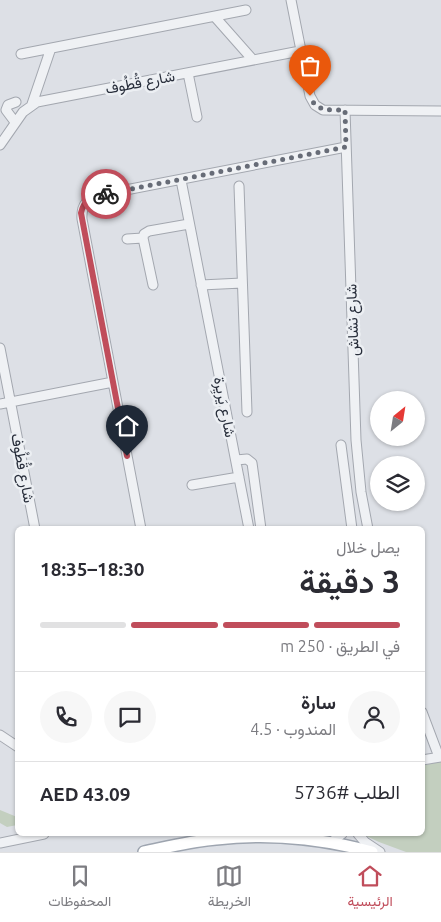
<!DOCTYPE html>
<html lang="ar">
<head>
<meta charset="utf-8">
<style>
	:root { --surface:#fff; --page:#f7f7f7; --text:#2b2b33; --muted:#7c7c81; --line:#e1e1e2; --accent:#c04d5b }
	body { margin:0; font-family:Ubuntu,Vazirmatn,sans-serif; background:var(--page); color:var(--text); direction:rtl; height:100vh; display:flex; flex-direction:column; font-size:19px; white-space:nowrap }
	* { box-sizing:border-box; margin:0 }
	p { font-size:16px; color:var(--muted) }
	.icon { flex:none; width:28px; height:28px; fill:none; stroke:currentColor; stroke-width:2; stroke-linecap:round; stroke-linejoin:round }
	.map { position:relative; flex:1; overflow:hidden; direction:ltr }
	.side { position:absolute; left:15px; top:526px; width:410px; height:310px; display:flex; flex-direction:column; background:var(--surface); border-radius:8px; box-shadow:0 1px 4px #0004; direction:rtl }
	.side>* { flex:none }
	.needle { width:32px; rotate:30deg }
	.controls { position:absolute; left:370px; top:391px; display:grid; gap:10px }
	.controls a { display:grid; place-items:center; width:55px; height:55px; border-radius:50%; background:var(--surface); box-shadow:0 1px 4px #0004; font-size:25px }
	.pin { position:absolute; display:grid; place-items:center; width:42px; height:42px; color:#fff; margin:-51px -21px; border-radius:50% 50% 50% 0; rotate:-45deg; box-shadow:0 0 5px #0007 }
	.pin .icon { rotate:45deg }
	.courier { position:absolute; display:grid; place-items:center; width:50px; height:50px; margin:-25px; border:4px solid #c04d5b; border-radius:50%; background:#fff; color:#222; box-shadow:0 1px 6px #0007 }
	.summary em { font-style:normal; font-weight:600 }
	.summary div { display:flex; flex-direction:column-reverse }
	.summary { display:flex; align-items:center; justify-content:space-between; height:85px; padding:0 25px }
	h1 { font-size:32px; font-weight:600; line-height:38px }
	.bar { display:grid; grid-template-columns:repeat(4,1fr); gap:8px 5px; align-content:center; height:60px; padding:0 25px }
	.bar i { height:6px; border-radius:4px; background:var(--line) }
	.bar .on { background:var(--accent) }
	.bar p { grid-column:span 4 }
	.line { display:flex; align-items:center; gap:12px; padding:0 25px; border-top:1px solid var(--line) }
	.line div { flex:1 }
	.round { display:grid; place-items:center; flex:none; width:52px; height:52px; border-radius:26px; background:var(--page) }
	.tabs { display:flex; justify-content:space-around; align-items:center; height:70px; border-top:1px solid var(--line); background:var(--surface); font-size:14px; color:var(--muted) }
	.tabs a { display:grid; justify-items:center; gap:2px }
	.tabs .on { color:var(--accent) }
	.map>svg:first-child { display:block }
</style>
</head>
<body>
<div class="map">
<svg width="441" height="852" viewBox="0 0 441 852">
	<rect width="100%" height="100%" fill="#dde0e6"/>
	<path fill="#c3cfbf" d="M 441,762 L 441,852 L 406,852 L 379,842 L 362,834 L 422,834 L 423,765 Z
		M 0,810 L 17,817 L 17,825 L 7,827 L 0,823 Z"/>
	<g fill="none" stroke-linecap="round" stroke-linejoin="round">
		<defs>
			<path id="minor" d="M 291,0 L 310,96 L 315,105 L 323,110 L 441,111
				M 215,17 L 253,60
				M 21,54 L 246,10
				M 188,73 L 197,117
				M 32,104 L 51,48
				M 345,110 L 356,440 L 361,492 L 368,529
				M 15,122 L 6,110 L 8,105 L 16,102
				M 0,145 L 23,112 L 37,102 L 300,51
				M 181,180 L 249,529
				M 239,186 L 247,412
				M 127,239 L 143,238
				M 153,285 L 143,238 L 144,234 L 149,231 L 189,224
				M 201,285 L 242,283
				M 0,348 L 35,529
				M 0,404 L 113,382
				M 341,445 L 352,529
				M 236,460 L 247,459 L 252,463 L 261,529
				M 192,485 L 239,477
				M 141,529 L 82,219 C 81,206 87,198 100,195 L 346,147
				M 422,712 L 439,757
				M 0,735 L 18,747
				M 422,760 L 441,757
				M 358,834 L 365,842 L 380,852
				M 0,843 L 44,834
				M 330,843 L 342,834"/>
			<path id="major" d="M 144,852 C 168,847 192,841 216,839 C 268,833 321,838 372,852"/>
		</defs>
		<use href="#minor" stroke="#a3a7af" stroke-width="11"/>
		<use href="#major" stroke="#9ea5b0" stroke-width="14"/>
		<use href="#minor" stroke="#eff1f4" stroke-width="9"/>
		<use href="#major" stroke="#fff" stroke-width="11"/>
	</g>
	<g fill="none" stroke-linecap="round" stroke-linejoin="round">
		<path stroke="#676c77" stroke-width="5" stroke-dasharray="0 9" d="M 106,194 L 346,147 L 345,110 C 331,110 315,112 310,96"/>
		<path stroke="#c04d5b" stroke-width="6" d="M 106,194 C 93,196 84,199 81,213 L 127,456"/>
	</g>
	<g text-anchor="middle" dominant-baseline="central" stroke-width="5" stroke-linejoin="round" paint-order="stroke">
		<g font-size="15" fill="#282e3b" stroke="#eceff3">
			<text transform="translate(140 82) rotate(-11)">شارع قُطُوف</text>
			<text transform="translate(352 320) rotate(-92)">شارع نشاش</text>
			<text transform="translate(225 407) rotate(79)">شارع يَريِرة</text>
			<text transform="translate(23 468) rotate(79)">شارع قُطُوف</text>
		</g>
	</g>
</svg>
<div class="controls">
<a><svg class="needle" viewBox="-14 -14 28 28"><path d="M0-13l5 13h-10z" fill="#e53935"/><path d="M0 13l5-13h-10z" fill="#7c7c81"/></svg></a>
<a><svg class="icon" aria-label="layers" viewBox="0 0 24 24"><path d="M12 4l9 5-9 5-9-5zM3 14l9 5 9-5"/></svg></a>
</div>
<div class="pin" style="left:310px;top:96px;background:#ea580c"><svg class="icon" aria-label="bag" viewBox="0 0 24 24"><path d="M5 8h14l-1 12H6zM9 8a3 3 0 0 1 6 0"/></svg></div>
<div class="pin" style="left:127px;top:456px;background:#1f2937"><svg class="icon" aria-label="home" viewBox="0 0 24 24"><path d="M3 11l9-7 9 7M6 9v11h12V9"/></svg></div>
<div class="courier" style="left:106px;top:194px"><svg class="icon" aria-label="bike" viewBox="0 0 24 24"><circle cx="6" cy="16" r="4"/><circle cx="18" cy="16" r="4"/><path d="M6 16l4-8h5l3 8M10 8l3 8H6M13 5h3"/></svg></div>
<section class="side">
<div class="summary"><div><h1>3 دقيقة</h1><p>يصل خلال</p></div><em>18:30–18:35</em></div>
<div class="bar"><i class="on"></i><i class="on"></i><i class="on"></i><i></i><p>في الطريق · 250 m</p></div>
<div class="line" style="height:90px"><a class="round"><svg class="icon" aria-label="person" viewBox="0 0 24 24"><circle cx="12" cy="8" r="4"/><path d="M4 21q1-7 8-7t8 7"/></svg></a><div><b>سارة</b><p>المندوب · 4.5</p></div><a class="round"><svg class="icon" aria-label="chat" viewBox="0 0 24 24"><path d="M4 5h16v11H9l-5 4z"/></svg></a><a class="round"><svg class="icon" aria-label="phone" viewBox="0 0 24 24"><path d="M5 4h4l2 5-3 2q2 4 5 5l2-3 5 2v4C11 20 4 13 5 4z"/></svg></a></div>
<div class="line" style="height:65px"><div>الطلب #5736</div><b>AED 43.09</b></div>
</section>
</div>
<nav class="tabs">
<a class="on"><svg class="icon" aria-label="home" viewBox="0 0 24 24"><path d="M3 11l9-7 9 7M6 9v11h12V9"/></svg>الرئيسية</a>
<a><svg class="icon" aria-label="map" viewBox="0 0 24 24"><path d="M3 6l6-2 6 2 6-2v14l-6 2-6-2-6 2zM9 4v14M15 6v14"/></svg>الخريطة</a>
<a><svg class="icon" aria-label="saved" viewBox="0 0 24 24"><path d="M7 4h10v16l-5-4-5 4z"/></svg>المحفوظات</a>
</nav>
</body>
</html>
